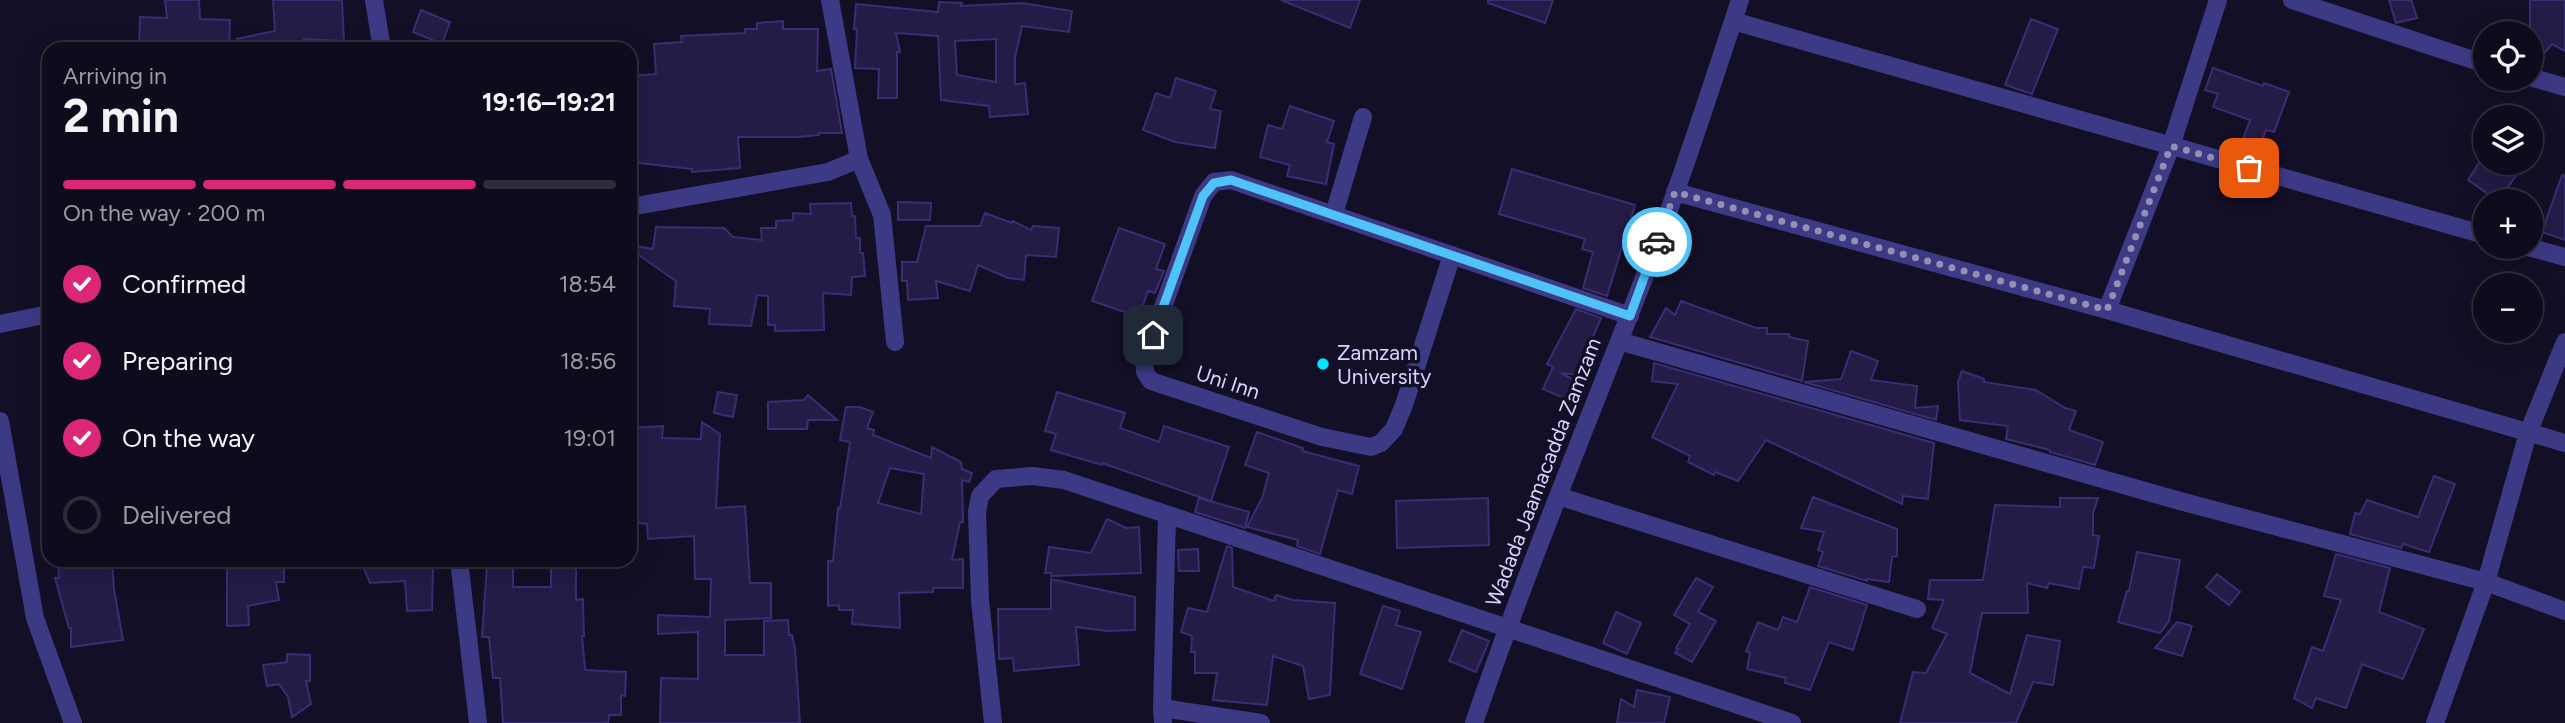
<!DOCTYPE html>
<html lang="en">
<head>
<meta charset="utf-8">
<style>
	:root { --surface:#0e0b1c; --page:#1c1929; --text:#f1f3f6; --muted:#9b9ba3; --line:#2e2b3b; --accent:#db2777 }
	body { margin:0; font-family:Figtree,sans-serif; background:var(--page); color:var(--text); height:100vh; display:flex; flex-direction:column; font-size:26px; white-space:nowrap }
	* { box-sizing:border-box; margin:0 }
	p { font-size:23px; color:var(--muted) }
	.icon { flex:none; width:38px; height:38px; fill:none; stroke:currentColor; stroke-width:2; stroke-linecap:round; stroke-linejoin:round }
	.map { position:relative; flex:1; overflow:hidden }
	.details { position:absolute; left:42px; top:42px; width:595px; height:525px; display:flex; flex-direction:column; background:var(--surface); border-radius:21px; box-shadow:0 7px 28px #0002,0 0 0 2px var(--line) }
	.details>* { flex:none }
	.buttons { position:absolute; left:2473px; top:21px; display:grid; gap:14px }
	.buttons a { display:grid; place-items:center; width:70px; height:70px; border-radius:50%; background:var(--surface); box-shadow:0 7px 28px #0002,0 0 0 2px var(--line); font-size:35px }
	.pin { position:absolute; display:grid; place-items:center; width:60px; height:60px; color:#fff; margin:-30px; border-radius:14px; box-shadow:0 4px 10px #0006 }
	.courier { position:absolute; display:grid; place-items:center; width:70px; height:70px; margin:-35px; border:5px solid #4fc3f7; border-radius:50%; background:#fff; color:#222; box-shadow:0 2px 9px #0007 }
	.headline em { font-style:normal; font-weight:700 }
	.headline div { display:flex; flex-direction:column-reverse }
	.headline { display:flex; align-items:center; justify-content:space-between; height:119px; padding:0 21px }
	h1 { font-size:46px; font-weight:700; line-height:52px }
	.bar { display:grid; grid-template-columns:repeat(4,1fr); gap:10px 7px; align-content:center; height:84px; padding:0 21px }
	.bar i { height:9px; border-radius:5px; background:var(--line) }
	.bar .selected { background:var(--accent) }
	.bar p { grid-column:span 4 }
	ol { padding:0 21px; list-style:none }
	li { display:flex; align-items:center; gap:21px; height:77px }
	li p { margin-inline-start:auto }
	li .icon { padding:7px; border-radius:50%; background:var(--accent); color:#fff; stroke-width:4 }
	li:last-child { color:var(--muted) }
	li i { width:38px; height:38px; border:4px solid var(--line); border-radius:50% }
	.map>svg:first-child { display:block }
</style>
</head>
<body>
<div class="map">
<svg width="2565" height="723" viewBox="0 0 2565 723">
	<rect width="100%" height="100%" fill="#130f26"/>
	<path fill="#241b47" stroke="#3b2d73" stroke-width="2" fill-rule="evenodd" d="M 165,0 L 199,0 L 200,19 L 230,20 L 229,48 L 139,49 L 140,17 L 167,18 Z
		M 273,0 L 342,0 L 344,41 L 304,39 L 302,49 L 284,49 L 236,39 L 275,31 Z
		M 1281,0 L 1360,0 L 1350,28 Z
		M 1488,0 L 1553,0 L 1545,23 L 1488,3 Z
		M 2389,0 L 2411,0 L 2417,18 L 2396,23 Z
		M 2530,0 L 2565,0 L 2565,51 L 2552,44 L 2533,66 L 2530,66 Z
		M 939,2 L 962,3 L 961,6 L 1022,3 L 1072,11 L 1069,32 L 1022,26 L 1015,58 L 1015,84 L 1025,83 L 1028,114 L 990,117 L 989,106 L 941,100 L 938,36 L 896,33 L 900,52 L 897,52 L 897,98 L 878,98 L 879,69 L 855,68 L 857,29 L 854,29 L 856,4 L 938,12 ZM 996,39 L 996,82 L 957,75 L 955,41 Z
		M 421,10 L 450,22 L 442,44 L 413,32 Z
		M 2031,19 L 2058,29 L 2032,94 L 2005,85 Z
		M 783,21 L 783,29 L 818,29 L 817,71 L 831,69 L 842,133 L 819,133 L 819,135 L 798,137 L 738,137 L 740,168 L 692,172 L 692,169 L 630,162 L 630,76 L 656,74 L 654,44 L 682,42 L 681,36 L 745,33 L 745,29 L 757,29 L 757,23 Z
		M 2213,68 L 2263,86 L 2264,83 L 2289,92 L 2274,132 L 2266,130 L 2256,156 L 2239,150 L 2250,120 L 2213,107 L 2218,94 L 2205,90 Z
		M 1176,78 L 1216,91 L 1210,109 L 1221,111 L 1215,148 L 1175,142 L 1143,130 L 1156,93 L 1170,98 Z
		M 1290,106 L 1334,121 L 1327,142 L 1334,144 L 1326,184 L 1287,176 L 1290,165 L 1260,157 L 1268,125 L 1282,129 Z
		M 2479,163 L 2525,163 L 2498,201 L 2468,180 Z
		M 1512,169 L 1635,205 L 1607,296 L 1583,288 L 1593,252 L 1582,249 L 1585,239 L 1499,214 Z
		M 2562,175 L 2565,176 L 2565,240 L 2542,232 Z
		M 898,202 L 931,203 L 930,220 L 898,220 Z
		M 851,203 L 852,216 L 855,216 L 856,238 L 860,238 L 860,253 L 863,253 L 865,276 L 852,277 L 851,295 L 823,293 L 824,330 L 775,331 L 775,325 L 768,325 L 768,296 L 757,295 L 751,326 L 709,324 L 710,309 L 674,306 L 676,281 L 630,249 L 630,245 L 653,249 L 656,227 L 724,228 L 733,237 L 762,240 L 761,228 L 776,228 L 776,221 L 793,220 L 793,213 L 811,214 L 810,204 Z
		M 985,213 L 1012,223 L 1013,221 L 1031,230 L 1033,226 L 1059,228 L 1056,257 L 1026,255 L 1024,280 L 1008,278 L 978,265 L 970,291 L 936,281 L 938,298 L 908,300 L 907,281 L 902,281 L 902,262 L 917,262 L 926,226 L 980,226 Z
		M 1119,228 L 1165,244 L 1156,269 L 1164,271 L 1155,293 L 1148,291 L 1139,317 L 1092,301 Z
		M 1681,301 L 1756,328 L 1767,328 L 1767,334 L 1789,334 L 1789,337 L 1808,341 L 1802,381 L 1650,337 L 1666,308 L 1675,315 Z
		M 1576,309 L 1601,318 L 1585,355 L 1588,356 L 1579,375 L 1561,373 L 1574,380 L 1566,399 L 1543,389 L 1553,367 L 1547,364 Z
		M 1851,351 L 1878,361 L 1871,380 L 1917,386 L 1915,408 L 1938,406 L 1936,420 L 1804,382 L 1841,379 Z
		M 1654,363 L 1934,443 L 1928,499 L 1903,496 L 1902,504 L 1766,440 L 1738,481 L 1715,472 L 1714,475 L 1688,462 L 1690,456 L 1652,437 L 1678,384 L 1652,381 Z
		M 1962,371 L 1984,379 L 1984,382 L 2036,390 L 2065,408 L 2076,411 L 2069,430 L 2103,442 L 2095,465 L 2050,452 L 2050,450 L 2006,439 L 2008,426 L 1960,420 L 1958,382 Z
		M 718,392 L 737,395 L 733,417 L 714,413 Z
		M 1057,392 L 1125,413 L 1120,428 L 1159,442 L 1164,426 L 1229,447 L 1211,501 L 1102,463 L 1102,465 L 1051,450 L 1056,434 L 1045,431 Z
		M 808,395 L 837,420 L 808,420 L 807,429 L 768,429 L 768,402 L 804,400 Z
		M 846,407 L 860,407 L 873,412 L 867,428 L 874,430 L 873,435 L 931,458 L 932,447 L 961,462 L 962,469 L 972,473 L 969,482 L 962,480 L 963,522 L 960,522 L 952,560 L 963,559 L 963,588 L 933,588 L 933,592 L 899,593 L 900,628 L 852,624 L 853,610 L 839,610 L 839,605 L 828,606 L 828,561 L 833,561 L 838,508 L 840,509 L 850,442 L 840,440 ZM 890,468 L 924,474 L 921,514 L 878,503 Z
		M 702,422 L 720,434 L 716,508 L 745,506 L 750,583 L 771,583 L 771,618 L 725,620 L 725,655 L 764,655 L 764,621 L 788,620 L 789,635 L 792,635 L 795,649 L 800,723 L 660,723 L 661,678 L 698,679 L 698,632 L 658,634 L 658,615 L 710,617 L 711,579 L 695,579 L 694,536 L 648,539 L 647,524 L 630,522 L 630,428 L 663,426 L 662,438 L 701,439 Z
		M 1257,432 L 1303,448 L 1302,451 L 1359,466 L 1352,494 L 1338,490 L 1320,554 L 1297,546 L 1298,540 L 1247,527 L 1262,498 L 1269,473 L 1245,465 Z
		M 2434,476 L 2455,484 L 2429,552 L 2403,544 L 2401,548 L 2350,534 L 2355,513 L 2360,514 L 2367,500 L 2418,517 Z
		M 1813,497 L 1897,529 L 1897,556 L 1892,557 L 1889,582 L 1867,579 L 1867,581 L 1818,566 L 1823,552 L 1818,550 L 1824,532 L 1801,528 Z
		M 1199,498 L 1249,512 L 1245,528 L 1195,512 Z
		M 1488,498 L 1489,545 L 1397,548 L 1396,501 Z
		M 2060,498 L 2098,498 L 2093,513 L 2093,535 L 2099,536 L 2094,568 L 2083,567 L 2079,589 L 2049,583 L 2047,588 L 2027,583 L 2028,613 L 1982,613 L 1970,673 L 2010,694 L 2027,635 L 2060,641 L 2053,685 L 2033,682 L 2016,723 L 1900,723 L 1913,672 L 1926,673 L 1947,634 L 1932,628 L 1944,600 L 1928,599 L 1930,580 L 1983,580 L 1995,505 L 2060,507 Z
		M 1107,519 L 1126,528 L 1139,527 L 1141,573 L 1051,576 L 1051,573 L 1045,573 L 1049,547 L 1091,553 Z
		M 1227,546 L 1232,548 L 1233,587 L 1274,601 L 1276,595 L 1293,600 L 1335,603 L 1330,695 L 1309,699 L 1303,666 L 1273,656 L 1267,705 L 1213,700 L 1217,673 L 1195,673 L 1195,652 L 1191,652 L 1192,636 L 1181,632 L 1188,608 L 1207,612 Z
		M 1198,549 L 1199,571 L 1179,571 L 1178,550 Z
		M 2137,552 L 2180,560 L 2169,621 L 2160,633 L 2118,622 L 2127,591 L 2129,591 Z
		M 2336,554 L 2390,568 L 2379,612 L 2424,629 L 2403,679 L 2362,664 L 2346,708 L 2316,698 L 2312,708 L 2294,698 L 2312,647 L 2323,651 L 2341,600 L 2324,596 Z
		M 58,560 L 112,560 L 114,590 L 123,640 L 71,647 L 71,628 L 69,628 L 55,578 L 59,578 Z
		M 551,560 L 576,560 L 576,600 L 583,599 L 584,636 L 582,636 L 585,670 L 626,672 L 625,696 L 621,695 L 621,715 L 609,715 L 608,723 L 503,723 L 500,678 L 493,678 L 489,637 L 482,637 L 487,565 L 513,563 L 513,587 L 551,587 Z
		M 284,563 L 284,582 L 276,582 L 279,600 L 248,606 L 249,625 L 227,626 L 227,568 Z
		M 362,564 L 433,566 L 432,610 L 407,611 L 405,581 L 370,583 Z
		M 2217,574 L 2240,592 L 2229,605 L 2206,587 Z
		M 1696,578 L 1713,587 L 1698,612 L 1716,621 L 1692,662 L 1675,653 L 1678,649 L 1676,648 L 1690,624 L 1674,615 Z
		M 1051,579 L 1135,597 L 1135,630 L 1107,631 L 1076,627 L 1079,665 L 1014,671 L 1013,658 L 999,659 L 998,609 L 1051,609 Z
		M 1810,587 L 1867,605 L 1853,650 L 1829,642 L 1810,690 L 1785,683 L 1786,678 L 1747,669 L 1750,653 L 1746,651 L 1758,622 L 1778,630 L 1783,617 L 1797,622 Z
		M 1383,606 L 1400,611 L 1396,625 L 1421,632 L 1402,689 L 1360,674 Z
		M 1616,612 L 1641,623 L 1627,654 L 1603,643 Z
		M 2177,622 L 2192,626 L 2182,656 L 2155,648 Z
		M 1462,630 L 1489,641 L 1476,672 L 1449,661 Z
		M 287,654 L 310,655 L 310,681 L 306,681 L 311,704 L 292,717 L 288,697 L 279,684 L 267,686 L 263,665 L 287,662 Z
		M 1637,690 L 1670,697 L 1664,723 L 1617,723 L 1621,699 L 1634,707 Z"/>
	<g fill="none" stroke-linecap="round" stroke-linejoin="round">
		<path stroke="#3d3a85" stroke-width="18" d="M 374,0 L 382,49
			M 830,0 L 859,159
			M 2292,0 L 2485,64
			M 1733,21 L 2485,235
			M 2530,77 L 2565,87
			M 1675,192 L 2107,310 L 2565,443
			M 630,207 L 828,172 L 859,159 L 882,215 L 895,342
			M 1334,214 L 1363,117
			M 2528,247 L 2565,257
			M 1452,255 L 1404,405 L 1394,429 L 1381,443 L 1371,447 L 1322,437 L 1151,381 L 1145,372 L 1144,360 L 1203,196 L 1214,182 L 1231,180 L 1630,316
			M 2107,310 L 2171,146 L 2218,0
			M 0,324 L 49,314
			M 1619,341 L 2180,501 L 2486,582 L 2435,723
			M 2565,342 L 2528,433 L 2486,582 L 2565,611
			M 0,421 L 35,618 L 73,723
			M 1558,496 L 1917,609
			M 459,560 L 478,723
			M 1162,708 L 1167,516
			M 993,723 L 980,600 L 977,512 L 980,496 L 996,479 L 1032,476 L 1064,480 L 1792,723
			M 1163,723 L 1162,708 L 1261,723
			M 1474,723 C 1521,586 1576,451 1629,316 C 1671,212 1705,106 1740,0"/>
	</g>
	<g fill="none" stroke-linecap="round" stroke-linejoin="round">
		<path stroke="#948fb3" stroke-width="7" stroke-dasharray="0 12.6" d="M 1657,242 L 1675,192 L 2107,310 L 2171,146 L 2249,168"/>
		<path stroke="#4fc3f7" stroke-width="9" d="M 1153,335 L 1203,196 L 1214,183 L 1231,180 L 1630,316 L 1657,242"/>
	</g>
	<circle fill="#00e5ff" stroke="#130f26" stroke-width="2.5" cx="1323" cy="364" r="7"/>
	<g text-anchor="middle" dominant-baseline="central" stroke-width="7" stroke-linejoin="round" paint-order="stroke">
		<g font-size="21" fill="#d9d4ff" stroke="#130f26" text-anchor="start">
			<text x="1337" y="352">Zamzam<tspan x="1337" dy="24">University</tspan></text>
		</g>
		<g font-size="21" fill="#d9d4ff" stroke="#130f26">
			<text transform="translate(1228 382) rotate(18)">Uni Inn</text>
			<text transform="translate(1543 472) rotate(-69)">Wadada Jaamacadda Zamzam</text>
		</g>
	</g>
</svg>
<div class="buttons">
<a><svg class="icon" aria-label="locate" viewBox="0 0 24 24"><circle cx="12" cy="12" r="6"/><path d="M12 2v4M12 18v4M2 12h4M18 12h4"/></svg></a>
<a><svg class="icon" aria-label="layers" viewBox="0 0 24 24"><path d="M12 4l9 5-9 5-9-5zM3 14l9 5 9-5"/></svg></a>
<a>+</a>
<a>−</a>
</div>
<div class="pin" style="left:2249px;top:168px;background:#ea580c"><svg class="icon" aria-label="bag" viewBox="0 0 24 24"><path d="M5 8h14l-1 12H6zM9 8a3 3 0 0 1 6 0"/></svg></div>
<div class="pin" style="left:1153px;top:335px;background:#1f2937"><svg class="icon" aria-label="home" viewBox="0 0 24 24"><path d="M3 11l9-7 9 7M6 9v11h12V9"/></svg></div>
<div class="courier" style="left:1657px;top:242px"><svg class="icon" aria-label="car" viewBox="0 0 24 24"><path d="M5 17H2v-5l4-1 3-4h7l3 4 3 1v5h-3M9 17h6M6 11h13"/><circle cx="7" cy="17" r="2"/><circle cx="17" cy="17" r="2"/></svg></div>
<section class="details">
<div class="headline"><div><h1>2 min</h1><p>Arriving in</p></div><em>19:16–19:21</em></div>
<div class="bar"><i class="selected"></i><i class="selected"></i><i class="selected"></i><i></i><p>On the way · 200 m</p></div>
<ol>
<li><svg class="icon" aria-label="check" viewBox="0 0 24 24"><path d="M5 12l5 5 9-10"/></svg>Confirmed<p>18:54</p></li>
<li><svg class="icon" aria-label="check" viewBox="0 0 24 24"><path d="M5 12l5 5 9-10"/></svg>Preparing<p>18:56</p></li>
<li><svg class="icon" aria-label="check" viewBox="0 0 24 24"><path d="M5 12l5 5 9-10"/></svg>On the way<p>19:01</p></li>
<li><i></i>Delivered</li>
</ol>
</section>
</div>
</body>
</html>
